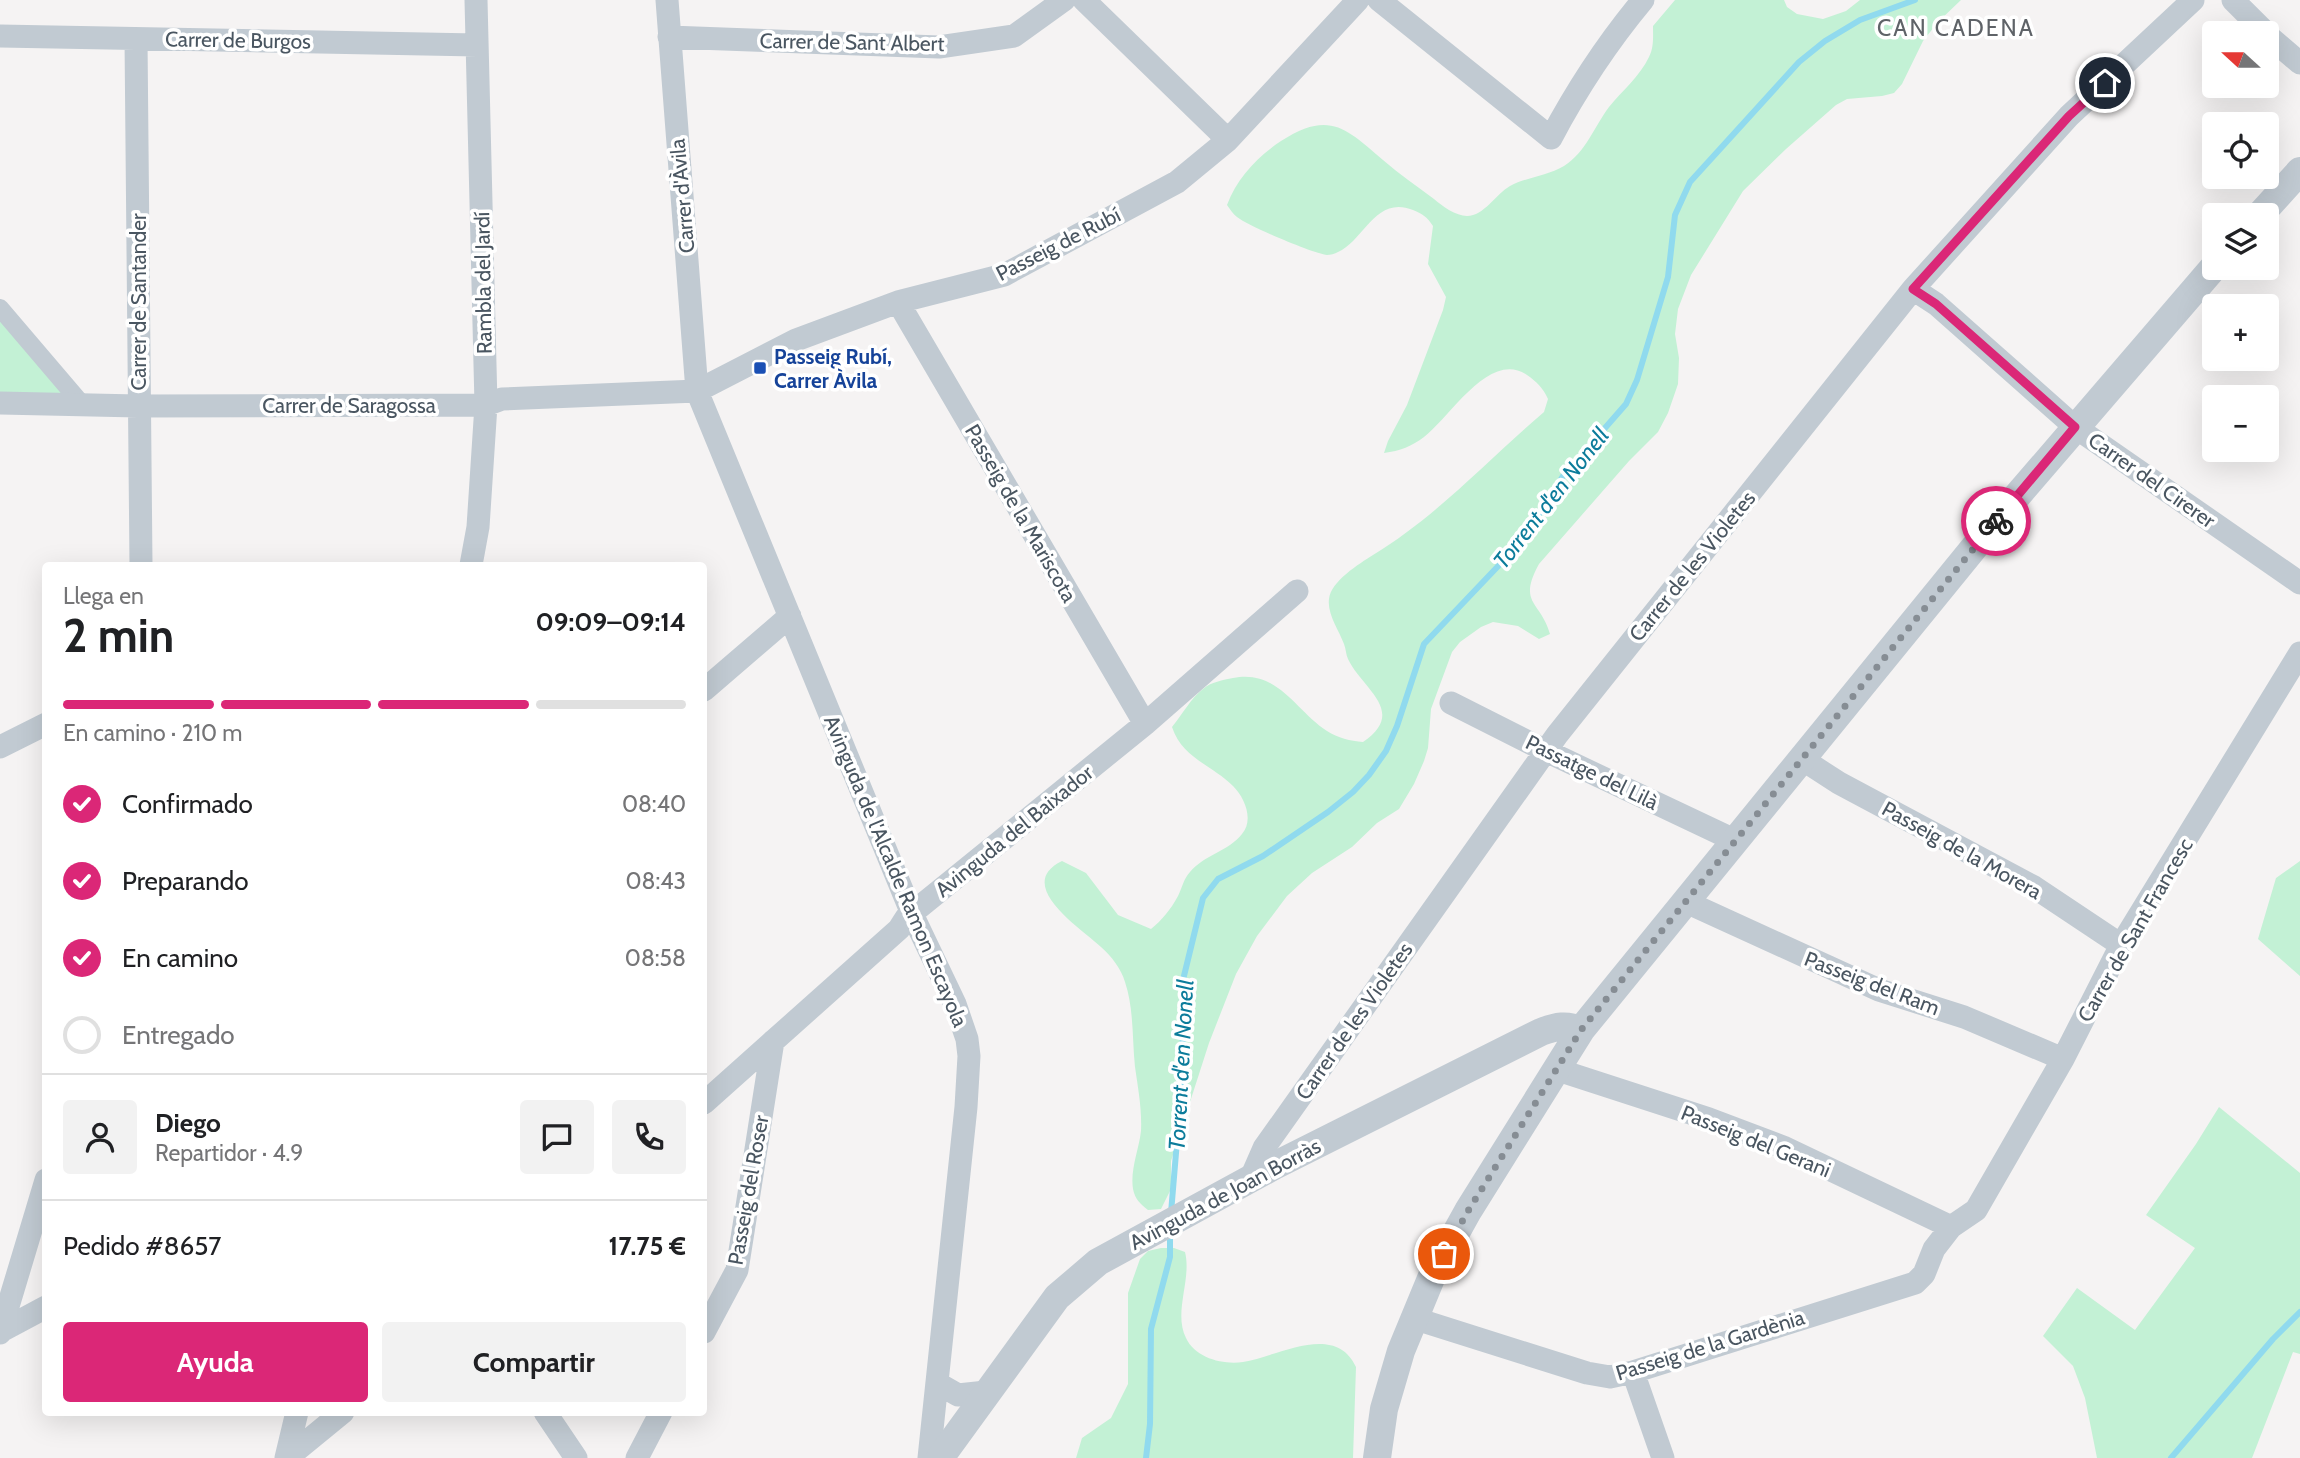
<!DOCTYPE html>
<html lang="es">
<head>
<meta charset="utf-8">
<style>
	:root { --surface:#fff; --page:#f2f2f2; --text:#202124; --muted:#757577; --line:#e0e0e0; --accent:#db2777 }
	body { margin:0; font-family:Cabin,sans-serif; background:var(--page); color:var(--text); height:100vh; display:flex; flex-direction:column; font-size:26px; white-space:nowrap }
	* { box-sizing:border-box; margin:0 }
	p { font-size:23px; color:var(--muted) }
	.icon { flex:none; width:38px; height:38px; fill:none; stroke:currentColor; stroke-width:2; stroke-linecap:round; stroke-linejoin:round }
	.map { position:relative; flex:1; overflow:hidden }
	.side { position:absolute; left:42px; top:562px; width:665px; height:854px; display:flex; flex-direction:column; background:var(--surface); border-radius:7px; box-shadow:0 7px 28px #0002 }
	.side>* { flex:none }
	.needle { width:46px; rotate:291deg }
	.tools { position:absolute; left:2202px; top:21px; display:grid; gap:14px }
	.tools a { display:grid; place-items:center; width:77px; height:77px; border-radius:7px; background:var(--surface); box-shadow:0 7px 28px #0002; font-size:35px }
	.pin { position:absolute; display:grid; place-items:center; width:60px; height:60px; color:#fff; margin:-30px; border:4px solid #fff; border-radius:50%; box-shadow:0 2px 7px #0007 }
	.courier { position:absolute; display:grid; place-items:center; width:70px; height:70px; margin:-35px; border:5px solid #db2777; border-radius:50%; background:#fff; color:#222; box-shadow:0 2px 9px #0007 }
	.headline em { font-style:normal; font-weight:700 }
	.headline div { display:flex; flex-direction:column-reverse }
	.headline { display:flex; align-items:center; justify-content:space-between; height:119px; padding:0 21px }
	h1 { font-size:46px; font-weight:700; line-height:52px }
	.bar { display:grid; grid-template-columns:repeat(4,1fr); gap:10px 7px; align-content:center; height:84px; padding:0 21px }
	.bar i { height:9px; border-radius:5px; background:var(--line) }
	.bar .on { background:var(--accent) }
	.bar p { grid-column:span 4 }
	.line { display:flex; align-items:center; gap:18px; padding:0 21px; border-top:2px solid var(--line) }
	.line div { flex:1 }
	.round { display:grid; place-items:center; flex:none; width:74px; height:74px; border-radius:7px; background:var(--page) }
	ol { padding:0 21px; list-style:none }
	li { display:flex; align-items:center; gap:21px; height:77px }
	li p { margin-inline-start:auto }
	li .icon { padding:7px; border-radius:50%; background:var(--accent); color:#fff; stroke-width:4 }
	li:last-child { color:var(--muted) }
	li i { width:38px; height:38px; border:4px solid var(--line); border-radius:50% }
	.primary-button { display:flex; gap:14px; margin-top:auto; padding:14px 21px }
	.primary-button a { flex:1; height:80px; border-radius:7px; background:var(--accent); color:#fff; font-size:28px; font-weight:700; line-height:80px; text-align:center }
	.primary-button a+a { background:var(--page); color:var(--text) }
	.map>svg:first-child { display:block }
</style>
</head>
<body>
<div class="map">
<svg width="2300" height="1458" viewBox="0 0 2300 1458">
	<rect width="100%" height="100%" fill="#f5f3f3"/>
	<path fill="#c3f1d5" d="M 1675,0 L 1784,0 L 1787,7 L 1797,14 L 1823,19 L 1846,11 L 1860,0 L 1961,0 L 1938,22 L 1923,41 L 1902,84 L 1894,93 L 1882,96 L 1847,99 L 1836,105 L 1786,149 L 1743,191 L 1691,275 L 1678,309 L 1675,334 L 1679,358 L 1678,384 L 1668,413 L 1658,432 L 1629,461 L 1539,564 C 1517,604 1541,601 1550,634 L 1539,639 L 1518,626 L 1493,622 L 1481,627 L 1460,642 L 1452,652 L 1431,709 L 1428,748 L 1424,761 L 1414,784 L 1399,809 L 1377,823 L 1352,847 L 1312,873 L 1287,896 L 1257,936 L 1236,974 L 1209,1043 L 1171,1161 L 1171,1189 L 1161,1209 L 1148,1210 C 1140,1204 1135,1199 1133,1189 C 1130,1170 1139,1149 1141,1131 C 1142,1109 1138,1088 1135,1067 C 1132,1038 1134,1009 1125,982 C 1121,968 1111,956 1101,947 C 1081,928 1013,885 1062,861 L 1086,873 L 1118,915 L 1151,929 C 1162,920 1171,909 1178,896 C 1182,888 1184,878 1190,872 C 1204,855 1229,851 1242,834 C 1254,820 1245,798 1233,786 C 1212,765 1182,758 1172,727 C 1182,715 1191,698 1203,689 C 1211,682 1223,680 1233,678 C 1278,669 1295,710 1327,731 C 1338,738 1350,741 1363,742 C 1408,711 1362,689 1348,659 C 1346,655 1346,649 1344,644 C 1339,630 1327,614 1329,599 C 1331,581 1359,564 1373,555 C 1436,517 1488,460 1544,412 L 1548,399 C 1543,388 1537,382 1527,375 C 1490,349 1450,417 1424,437 C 1412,446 1400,451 1384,453 L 1388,441 L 1407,405 L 1443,310 L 1446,297 L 1428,264 L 1433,226 C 1427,217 1423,214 1413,210 C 1375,195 1364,241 1338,252 C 1335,254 1330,255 1327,255 C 1314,254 1248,226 1237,217 C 1233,214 1230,209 1227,205 C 1237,178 1257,157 1281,141 C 1329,110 1346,128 1383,160 C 1399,174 1417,186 1434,199 C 1442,206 1456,216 1467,216 C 1484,216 1496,194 1510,186 C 1527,177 1547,176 1564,166 C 1586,152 1594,127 1609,107 C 1622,91 1640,76 1649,57 C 1654,47 1653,37 1653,26 Z
		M 0,308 L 81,403 L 0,403 Z
		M 2300,861 L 2300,976 L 2258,939 L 2276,878 Z
		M 2219,1107 L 2300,1173 L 2300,1354 L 2293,1352 L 2252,1458 L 2097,1458 L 2085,1398 L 2073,1366 L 2043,1336 L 2077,1288 L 2135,1330 L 2195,1248 L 2146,1215 L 2196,1144 Z
		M 1161,1248 L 1174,1248 L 1185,1252 C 1192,1280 1173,1312 1186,1338 C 1195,1358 1223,1365 1243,1362 C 1277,1357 1335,1321 1356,1367 L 1353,1458 L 1076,1458 L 1082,1438 L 1111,1418 L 1128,1384 L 1128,1293 L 1140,1259 L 1148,1251 Z"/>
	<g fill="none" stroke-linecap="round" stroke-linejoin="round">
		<path stroke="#90daee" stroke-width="6" d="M 1171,1213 L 1183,1069 L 1182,984 L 1203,898 L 1218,879 L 1263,856 L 1328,812 L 1353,792 L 1369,775 L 1386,751 L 1397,726 L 1424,644 L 1522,541 L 1563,476 L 1626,404 L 1637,380 L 1668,277 L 1675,215 L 1690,182 L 1799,62 L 1825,41 L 1860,20 L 1915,0
			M 1146,1458 L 1150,1424 L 1151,1329 L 1170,1257 L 1170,1231
			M 2171,1458 L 2273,1339 L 2300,1312"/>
		<path stroke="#c1cad2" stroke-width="18" d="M 0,308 L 81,403"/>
		<path stroke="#c1cad2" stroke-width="23" d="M 667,0 L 697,391 L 912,914 L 955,1004 L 967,1039 L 969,1056 L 966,1107 L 929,1458
			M 1084,0 L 1228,140
			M 1379,0 L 1551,138 C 1577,89 1608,42 1643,0
			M 2233,0 L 2266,33
			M 2266,34 L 2300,63
			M 0,36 L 477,45
			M 669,37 L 939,47 L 1014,36 L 1064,0
			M 136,39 L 141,565
			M 1913,289 L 1936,304 L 2075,427 L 2300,583
			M 898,302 L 1145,724
			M 0,403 L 138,406 L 486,405 L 502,399 L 697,391 L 796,340 L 898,302 L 1004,275 L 1177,182 L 1228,140 L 1358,0
			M 471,565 L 478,527 L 486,405 L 476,0
			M 704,690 L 790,616
			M 1451,703 L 1546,751 L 1734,840
			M 0,747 L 46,724
			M 1802,759 L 1839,783 L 2034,887 L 2121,945
			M 1684,901 L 1879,990 L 1964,1017 L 2063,1059
			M 1555,1069 L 1709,1119 L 1783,1147 L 1951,1227
			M 704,1103 L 899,929 L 906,918 L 1145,724 L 1297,591
			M 1250,1180 L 1264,1148 L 1557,735 L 1913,289 L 2069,116 L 2193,0
			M 1413,1318 L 1587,1373 L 1610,1377 L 1633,1372 L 1915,1283 L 1924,1274 L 1934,1249 L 1951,1227 L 1976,1210 L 2063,1059 L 2121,945 L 2300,653
			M 1,1331 L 46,1307
			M 704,1332 L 737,1270 L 773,1041
			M 0,1333 L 46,1180
			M 1633,1372 L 1663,1458
			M 937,1383 L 958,1395 L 986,1392
			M 545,1412 L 576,1458
			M 286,1458 L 297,1412
			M 287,1458 L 343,1412
			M 637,1458 L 661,1412"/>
		<path stroke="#c1cad2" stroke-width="28" d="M 2260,215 L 2300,171
			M 940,1458 L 1057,1297 L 1098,1262 L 1274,1166 L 1541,1032 C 1557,1026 1566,1024 1581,1030
			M 1377,1458 L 1384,1409 L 1401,1351 L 1432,1276 L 1468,1211 L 1581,1030 L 1999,517 L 2214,267"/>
	</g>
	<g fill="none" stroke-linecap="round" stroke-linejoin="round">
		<path stroke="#868d94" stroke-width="7" stroke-dasharray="0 12.6" d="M 1444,1254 L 1468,1211 L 1581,1030 L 1996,521"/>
		<path stroke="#db2777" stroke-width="9" d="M 1996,521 L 2075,427 L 1936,304 L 1913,289 L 2069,116 L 2105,83"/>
	</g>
	<rect fill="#1a4fb4" stroke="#fff" stroke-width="2.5" x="753" y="361" width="14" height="14" rx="3.5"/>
	<g text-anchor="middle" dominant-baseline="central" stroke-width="7" stroke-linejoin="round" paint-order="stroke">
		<g font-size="21" fill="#4a5661" stroke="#fff">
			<text transform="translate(238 40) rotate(1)">Carrer de Burgos</text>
			<text transform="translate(852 42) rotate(1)">Carrer de Sant Albert</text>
			<text transform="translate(682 196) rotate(-95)">Carrer d'Àvila</text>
			<text transform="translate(1058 244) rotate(-27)">Passeig de Rubí</text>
			<text transform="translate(483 283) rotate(-91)">Rambla del Jardí</text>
			<text transform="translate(138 302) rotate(-90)">Carrer de Santander</text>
			<text x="349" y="405">Carrer de Saragossa</text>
			<text transform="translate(2152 480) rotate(35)">Carrer del Cirerer</text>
			<text transform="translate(1021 513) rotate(60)">Passeig de la Mariscota</text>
			<text transform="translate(1692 566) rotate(-51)">Carrer de les Violetes</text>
			<text transform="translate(1592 772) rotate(26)">Passatge del Lilà</text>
			<text transform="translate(1014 831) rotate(-39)">Avinguda del Baixador</text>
			<text transform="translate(1962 850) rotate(29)">Passeig de la Morera</text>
			<text transform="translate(896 871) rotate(67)">Avinguda de l'Alcalde Ramon Escayola</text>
			<text transform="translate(2135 930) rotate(-60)">Carrer de Sant Francesc</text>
			<text transform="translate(1872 983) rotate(21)">Passeig del Ram</text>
			<text transform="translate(1354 1021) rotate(-55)">Carrer de les Violetes</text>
			<text transform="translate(1756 1141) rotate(22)">Passeig del Gerani</text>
			<text transform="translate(748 1190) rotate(-80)">Passeig del Roser</text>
			<text transform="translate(1225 1194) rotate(-28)">Avinguda de Joan Borràs</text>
			<text transform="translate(1710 1345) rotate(-17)">Passeig de la Gardènia</text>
		</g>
		<g font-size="21" font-weight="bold" fill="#164399" stroke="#fff" text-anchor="start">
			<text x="774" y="356">Passeig Rubí,<tspan x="774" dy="24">Carrer Àvila</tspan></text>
		</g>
		<g font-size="23" letter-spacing="2" fill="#5f6368" stroke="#fff">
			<text x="1956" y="28">CAN CADENA</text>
		</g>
		<g font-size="23" font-style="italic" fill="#0c7c9b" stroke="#fff">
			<text transform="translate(1551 498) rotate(-52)">Torrent d'en Nonell</text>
			<text transform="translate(1181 1065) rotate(-87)">Torrent d'en Nonell</text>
		</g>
	</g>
</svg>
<div class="tools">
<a><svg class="needle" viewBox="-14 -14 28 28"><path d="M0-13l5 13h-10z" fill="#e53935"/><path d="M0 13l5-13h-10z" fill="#757577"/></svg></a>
<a><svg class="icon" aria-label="locate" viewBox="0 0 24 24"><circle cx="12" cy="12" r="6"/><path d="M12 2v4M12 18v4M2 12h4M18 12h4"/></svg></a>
<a><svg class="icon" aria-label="layers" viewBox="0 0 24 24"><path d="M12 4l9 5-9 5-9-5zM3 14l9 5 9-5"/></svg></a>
<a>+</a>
<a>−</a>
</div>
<div class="pin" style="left:1444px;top:1254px;background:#ea580c"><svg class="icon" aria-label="bag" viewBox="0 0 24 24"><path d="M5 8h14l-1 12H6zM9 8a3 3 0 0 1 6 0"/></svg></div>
<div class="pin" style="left:2105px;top:83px;background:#1f2937"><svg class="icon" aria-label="home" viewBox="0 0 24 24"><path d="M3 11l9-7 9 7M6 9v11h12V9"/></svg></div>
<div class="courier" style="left:1996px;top:521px"><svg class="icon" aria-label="bike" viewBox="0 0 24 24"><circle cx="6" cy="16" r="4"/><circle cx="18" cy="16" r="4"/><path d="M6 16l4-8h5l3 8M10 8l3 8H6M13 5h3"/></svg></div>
<section class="side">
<div class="headline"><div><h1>2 min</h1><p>Llega en</p></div><em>09:09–09:14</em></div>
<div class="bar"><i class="on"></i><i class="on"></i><i class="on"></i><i></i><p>En camino · 210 m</p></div>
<ol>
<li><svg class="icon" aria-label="check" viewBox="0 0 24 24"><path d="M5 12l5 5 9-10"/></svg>Confirmado<p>08:40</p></li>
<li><svg class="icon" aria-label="check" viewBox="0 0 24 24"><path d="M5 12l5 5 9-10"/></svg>Preparando<p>08:43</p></li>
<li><svg class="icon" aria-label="check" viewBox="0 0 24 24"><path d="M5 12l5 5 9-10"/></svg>En camino<p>08:58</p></li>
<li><i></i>Entregado</li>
</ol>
<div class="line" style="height:126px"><a class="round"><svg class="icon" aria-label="person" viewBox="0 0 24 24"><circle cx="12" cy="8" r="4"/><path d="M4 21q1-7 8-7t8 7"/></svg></a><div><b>Diego</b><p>Repartidor · 4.9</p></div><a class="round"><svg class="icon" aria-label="chat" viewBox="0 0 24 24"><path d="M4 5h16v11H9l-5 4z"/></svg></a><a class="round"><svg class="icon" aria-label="phone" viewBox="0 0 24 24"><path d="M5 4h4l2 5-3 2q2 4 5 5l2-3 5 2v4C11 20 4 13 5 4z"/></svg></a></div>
<div class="line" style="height:91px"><div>Pedido #8657</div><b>17.75 €</b></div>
<div class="primary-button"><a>Ayuda</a><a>Compartir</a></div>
</section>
</div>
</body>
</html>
